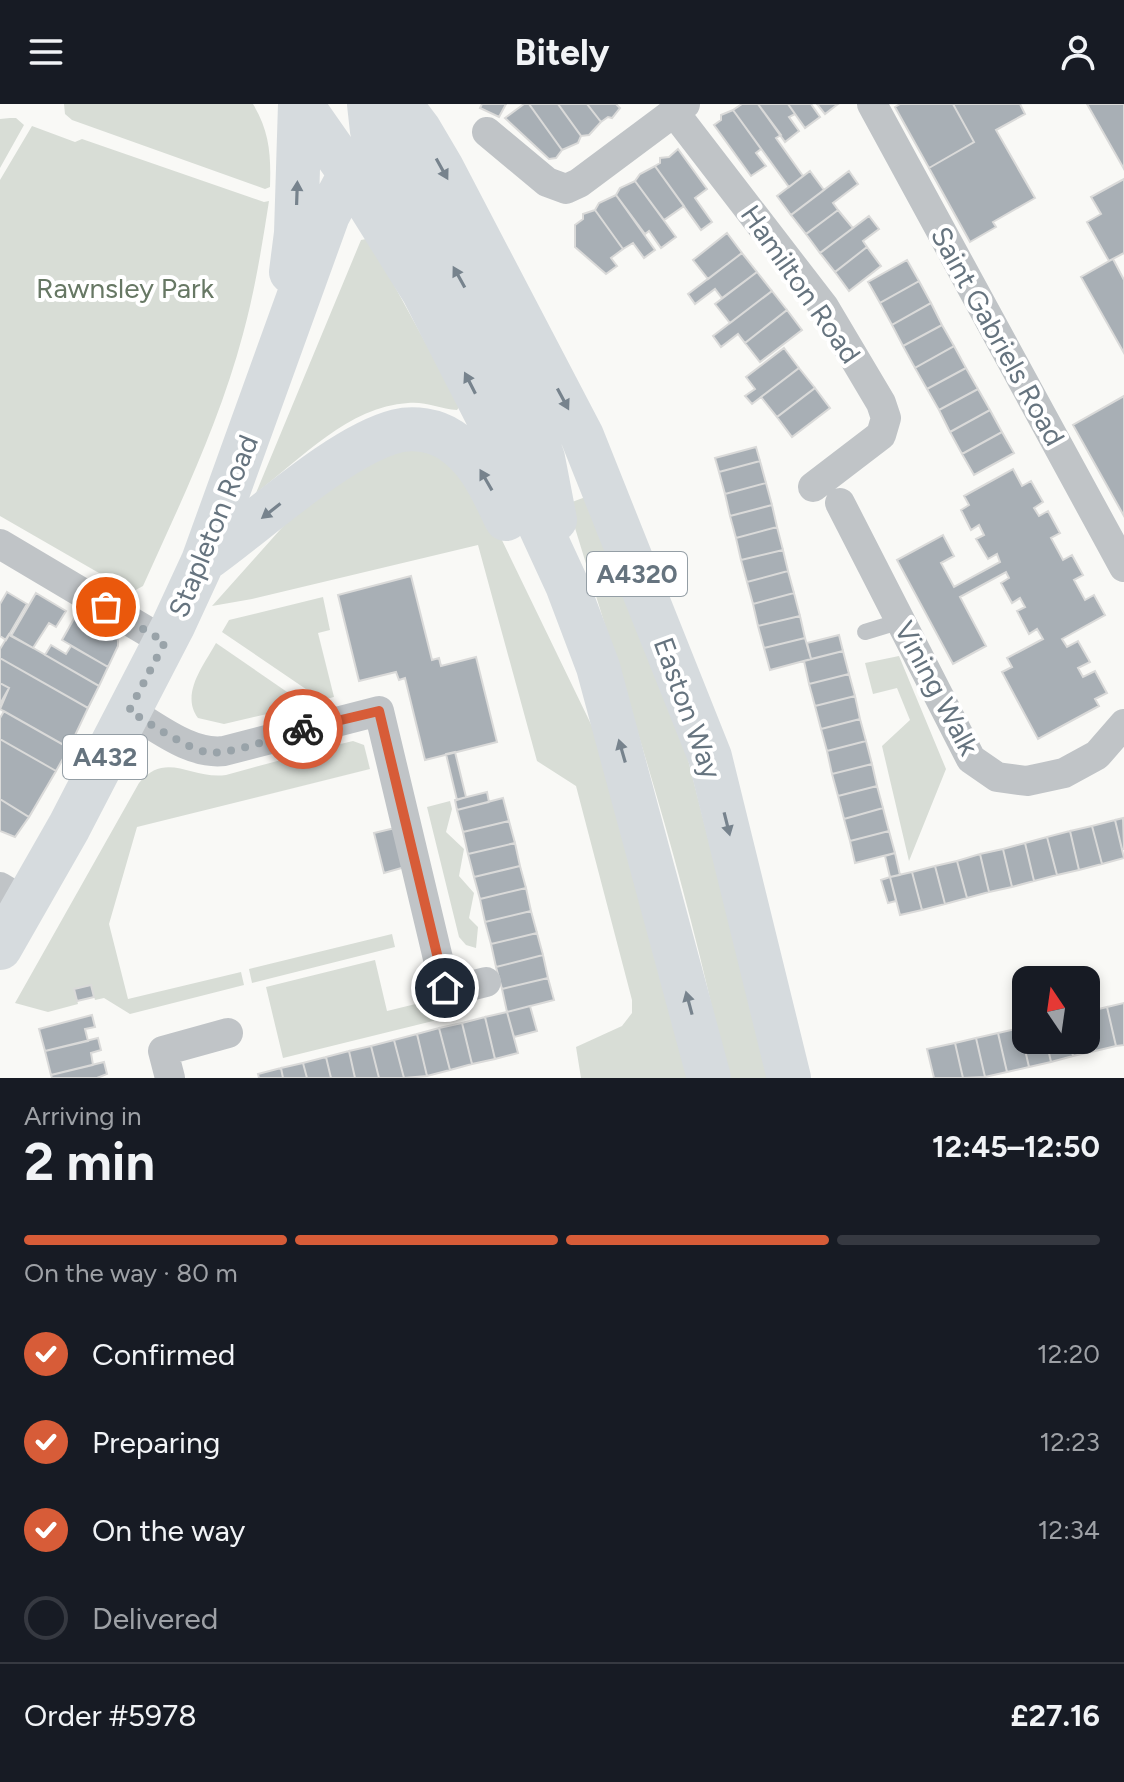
<!DOCTYPE html>
<html lang="en">
<head>
<meta charset="utf-8">
<style>
	:root { --surface:#171b24; --page:#20242c; --text:#f1f3f6; --muted:#9ea1a6; --line:#363941; --accent:#d75c38 }
	body { margin:0; font-family:Figtree,sans-serif; background:var(--page); color:var(--text); height:100vh; display:flex; flex-direction:column; font-size:30px; white-space:nowrap }
	* { box-sizing:border-box; margin:0 }
	p { font-size:26px; color:var(--muted) }
	.icon { flex:none; width:44px; height:44px; fill:none; stroke:currentColor; stroke-width:2; stroke-linecap:round; stroke-linejoin:round }
	.map { position:relative; height:974px; overflow:hidden }
	.panel { display:flex; flex-direction:column; background:var(--surface); flex:1 }
	.panel>* { flex:none }
	.needle { width:52px; rotate:347deg }
	.fabs { position:absolute; left:1012px; top:862px; display:grid; gap:16px }
	.fabs a { display:grid; place-items:center; width:88px; height:88px; border-radius:16px; background:var(--surface); box-shadow:0 4px 12px #0003; font-size:40px }
	.pin { position:absolute; display:grid; place-items:center; width:68px; height:68px; color:#fff; margin:-34px; border:4px solid #fff; border-radius:50%; box-shadow:0 2px 8px #0007 }
	.courier { position:absolute; display:grid; place-items:center; width:80px; height:80px; margin:-40px; border:6px solid #d75c38; border-radius:50%; background:#fff; color:#222; box-shadow:0 2px 10px #0007 }
	.headline em { font-style:normal; font-weight:700 }
	.headline div { display:flex; flex-direction:column-reverse }
	.headline { display:flex; align-items:center; justify-content:space-between; height:136px; padding:0 24px }
	h1 { font-size:52px; font-weight:700; line-height:60px }
	.bar { display:grid; grid-template-columns:repeat(4,1fr); gap:12px 8px; align-content:center; height:96px; padding:0 24px }
	.bar i { height:10px; border-radius:6px; background:var(--line) }
	.bar .active { background:var(--accent) }
	.bar p { grid-column:span 4 }
	.line { display:flex; align-items:center; gap:20px; padding:0 24px; border-top:2px solid var(--line) }
	.line div { flex:1 }
	ol { padding:0 24px; list-style:none }
	li { display:flex; align-items:center; gap:24px; height:88px }
	li p { margin-inline-start:auto }
	li .icon { padding:8px; border-radius:50%; background:var(--accent); color:#fff; stroke-width:4 }
	li:last-child { color:var(--muted) }
	li i { width:44px; height:44px; border:4px solid var(--line); border-radius:50% }
	header { display:flex; justify-content:space-between; align-items:center; height:104px; padding:0 24px; background:var(--surface); font-size:36px; font-weight:700 }
	.map>svg:first-child { display:block }
</style>
</head>
<body>
<header><svg class="icon" aria-label="menu" viewBox="0 0 24 24"><path d="M4 6h16M4 12h16M4 18h16"/></svg>Bitely<svg class="icon" aria-label="person" viewBox="0 0 24 24"><circle cx="12" cy="8" r="4"/><path d="M4 21q1-7 8-7t8 7"/></svg></header>
<div class="map">
<svg width="1124" height="974" viewBox="0 0 1124 974">
	<rect width="100%" height="100%" fill="#f9f9f6"/>
	<path fill="#d8ddd6" d="M 64,0 L 253,0 C 270,28 271,52 270,83 L 265,85 L 72,16 L 65,10 Z
		M 10,14 L 16,14 L 24,21 L 0,64 L 0,15 Z
		M 32,22 L 75,38 L 82,35 L 264,98 L 269,97 C 262,142 255,186 243,230 C 220,317 180,400 143,482 L 132,488 L 0,412 L 0,76 Z
		M 366,135 L 370,137 L 460,302 L 457,306 C 440,305 425,297 408,299 C 348,303 302,354 256,389 L 361,136 Z
		M 398,345 L 439,348 L 483,397 L 603,645 L 689,974 L 581,974 L 576,943 L 622,922 L 632,909 L 632,896 L 576,682 L 537,657 L 478,441 L 252,495 L 212,502 L 287,418 L 321,389 Z
		M 591,391 L 678,616 L 769,974 L 727,974 C 690,787 631,606 575,424 L 572,398 Z
		M 323,493 L 330,526 L 318,529 L 334,593 L 322,596 L 222,528 L 229,516 Z
		M 216,539 L 306,601 L 224,620 L 198,614 C 180,590 204,561 216,539 Z
		M 899,552 L 946,665 L 909,757 L 882,642 L 910,616 L 897,584 L 873,590 L 865,559 Z
		M 353,637 L 364,641 L 370,665 L 137,723 L 109,820 L 128,895 L 241,868 L 244,881 L 130,910 L 104,894 L 95,896 L 91,881 L 74,885 L 78,900 L 48,908 L 15,899 L 139,679 C 166,646 192,676 226,671 L 303,650 L 304,653 L 311,650 L 311,647 Z
		M 450,697 L 452,705 L 446,728 L 464,745 L 459,772 L 474,789 L 469,814 L 478,823 L 476,844 L 466,841 L 459,833 L 427,703 Z
		M 392,830 L 395,843 L 252,879 L 249,865 Z
		M 375,856 L 387,907 L 432,896 L 437,916 L 283,954 L 266,883 Z"/>
	<path fill="#a8afb5" stroke="#dadad9" stroke-width="2" d="M 482,0 L 506,0 L 499,13 L 480,4 Z
		M 524,0 L 529,0 L 562,46 L 556,54 L 549,55 L 505,14 Z
		M 529,0 L 558,0 L 581,32 L 578,39 L 562,46 Z
		M 558,0 L 587,0 L 601,18 L 589,31 L 581,32 Z
		M 587,0 L 616,0 L 620,4 L 612,14 L 608,13 L 601,18 Z
		M 742,0 L 758,0 L 781,31 L 776,34 L 803,72 L 789,83 L 733,6 Z
		M 758,0 L 788,0 L 795,10 L 789,13 L 799,27 L 785,38 Z
		M 788,0 L 811,0 L 820,13 L 805,24 Z
		M 817,0 L 838,0 L 825,10 Z
		M 900,0 L 953,0 L 974,38 L 929,64 L 895,3 Z
		M 953,0 L 1020,0 L 1025,10 L 996,26 L 1035,94 L 993,118 L 996,123 L 970,138 L 929,64 L 974,38 Z
		M 1087,0 L 1124,0 L 1124,65 Z
		M 733,6 L 761,45 L 756,49 L 766,62 L 751,72 L 714,21 L 721,16 L 721,11 Z
		M 678,45 L 707,85 L 695,94 L 712,118 L 701,126 L 655,62 L 660,59 L 660,54 L 669,53 Z
		M 655,62 L 684,102 L 664,116 L 635,77 L 640,70 Z
		M 810,67 L 824,86 L 791,111 L 777,92 Z
		M 849,67 L 858,80 L 833,99 L 838,106 L 806,130 L 791,111 Z
		M 1124,75 L 1124,149 L 1109,157 L 1087,118 L 1101,110 L 1091,93 Z
		M 635,77 L 676,133 L 661,144 L 649,127 L 645,130 L 616,91 L 620,84 Z
		M 616,91 L 655,146 L 644,154 L 633,139 L 623,145 L 595,106 L 599,99 Z
		M 595,106 L 623,145 L 611,154 L 617,162 L 606,170 L 575,143 L 575,121 L 583,115 L 583,110 Z
		M 838,106 L 853,124 L 820,149 L 806,130 Z
		M 869,112 L 879,125 L 863,137 L 867,143 L 835,168 L 820,149 Z
		M 727,129 L 742,149 L 708,175 L 693,156 Z
		M 867,143 L 881,162 L 849,187 L 835,168 Z
		M 742,149 L 757,168 L 722,194 L 715,185 L 695,200 L 688,190 Z
		M 1113,155 L 1124,176 L 1124,249 L 1081,173 Z
		M 907,156 L 919,177 L 880,199 L 868,178 Z
		M 757,168 L 772,187 L 730,219 L 715,200 Z
		M 919,177 L 931,199 L 892,221 L 880,199 Z
		M 772,187 L 787,206 L 745,239 L 738,230 L 721,243 L 713,232 Z
		M 931,199 L 942,221 L 903,242 L 892,221 Z
		M 787,206 L 802,226 L 760,258 L 745,239 Z
		M 942,221 L 954,242 L 915,264 L 903,242 Z
		M 954,242 L 966,264 L 927,285 L 915,264 Z
		M 784,244 L 799,264 L 752,300 L 745,292 L 755,285 L 746,273 Z
		M 799,264 L 815,284 L 777,313 L 761,293 Z
		M 966,264 L 978,285 L 939,306 L 927,285 Z
		M 815,284 L 830,304 L 792,333 L 777,313 Z
		M 978,285 L 990,306 L 950,328 L 939,306 Z
		M 1124,292 L 1124,412 L 1073,321 Z
		M 990,306 L 1002,328 L 962,350 L 950,328 Z
		M 1002,328 L 1014,349 L 974,371 L 962,350 Z
		M 756,343 L 760,357 L 719,368 L 715,354 Z
		M 760,357 L 766,379 L 725,390 L 719,368 Z
		M 1013,365 L 1022,382 L 1031,377 L 1043,398 L 1034,404 L 1039,412 L 1048,407 L 1060,429 L 1051,434 L 1063,456 L 1072,451 L 1083,471 L 1074,476 L 1085,496 L 1094,491 L 1105,511 L 1062,535 L 1067,543 L 1078,537 L 1090,558 L 1078,564 L 1083,573 L 1095,567 L 1107,589 L 1095,595 L 1099,602 L 1038,635 L 1002,568 L 1012,563 L 1007,554 L 1043,535 L 1037,525 L 1029,530 L 1017,507 L 1025,503 L 1020,494 L 1012,499 L 1001,479 L 1009,474 L 1006,468 L 960,493 L 986,542 L 953,560 L 897,456 L 943,431 L 954,452 L 941,459 L 954,483 L 1000,458 L 997,450 L 988,455 L 976,435 L 984,431 L 979,421 L 971,426 L 961,406 L 969,401 L 964,392 Z
		M 766,379 L 772,401 L 730,412 L 725,390 Z
		M 772,401 L 777,423 L 736,434 L 730,412 Z
		M 777,423 L 783,446 L 741,456 L 736,434 Z
		M 783,446 L 788,467 L 747,478 L 741,456 Z
		M 788,467 L 794,489 L 753,500 L 747,478 Z
		M 411,472 L 432,556 L 439,554 L 441,562 L 476,553 L 497,638 L 425,656 L 405,574 L 399,576 L 396,568 L 359,577 L 338,491 Z
		M 7,488 L 27,500 L 6,536 L 0,532 L 0,500 Z
		M 36,489 L 66,507 L 56,523 L 49,519 L 33,544 L 11,532 Z
		M 794,489 L 800,512 L 758,522 L 753,500 Z
		M 76,511 L 118,536 L 118,542 L 108,563 L 62,536 Z
		M 800,512 L 805,534 L 764,544 L 758,522 Z
		M 9,530 L 99,582 L 88,604 L 0,554 L 0,545 Z
		M 839,531 L 843,547 L 811,555 L 807,539 Z
		M 805,534 L 811,555 L 770,566 L 764,544 Z
		M 51,541 L 66,550 L 71,542 L 108,563 L 99,582 L 45,551 Z
		M 843,547 L 849,570 L 809,580 L 804,557 Z
		M 0,554 L 88,604 L 69,644 L 0,605 L 9,584 L 0,579 Z
		M 849,570 L 855,592 L 815,602 L 809,580 Z
		M 0,579 L 9,584 L 0,600 Z
		M 855,592 L 860,615 L 821,625 L 815,602 Z
		M 4,607 L 69,644 L 56,667 L 0,635 L 0,614 Z
		M 860,615 L 866,637 L 827,647 L 821,625 Z
		M 0,635 L 56,667 L 29,713 L 0,695 Z
		M 866,637 L 872,660 L 832,670 L 827,647 Z
		M 455,648 L 466,693 L 457,696 L 446,650 Z
		M 872,660 L 877,682 L 838,692 L 832,670 Z
		M 877,682 L 883,704 L 844,715 L 838,692 Z
		M 487,688 L 489,698 L 457,706 L 455,696 Z
		M 503,694 L 509,717 L 463,728 L 457,706 Z
		M 0,695 L 29,713 L 15,733 L 0,727 Z
		M 883,704 L 889,727 L 850,737 L 844,715 Z
		M 1123,714 L 1124,745 L 1122,745 L 1115,716 Z
		M 1115,716 L 1124,754 L 1102,760 L 1092,722 Z
		M 509,717 L 515,739 L 468,750 L 463,728 Z
		M 1092,722 L 1102,760 L 1079,766 L 1070,727 Z
		M 395,724 L 405,763 L 384,769 L 374,729 Z
		M 889,727 L 895,749 L 855,759 L 850,737 Z
		M 1070,727 L 1079,766 L 1057,771 L 1047,733 Z
		M 1047,733 L 1057,771 L 1034,777 L 1025,739 Z
		M 515,739 L 520,762 L 474,773 L 468,750 Z
		M 1025,739 L 1034,777 L 1012,783 L 1003,745 Z
		M 1003,745 L 1012,783 L 989,788 L 980,750 Z
		M 895,749 L 900,771 L 890,773 L 885,752 Z
		M 980,750 L 989,788 L 967,794 L 957,757 Z
		M 957,757 L 967,794 L 945,800 L 935,762 Z
		M 520,762 L 526,784 L 480,795 L 474,773 Z
		M 935,762 L 945,800 L 922,806 L 912,768 Z
		M 912,768 L 922,806 L 900,811 L 890,773 Z
		M 890,773 L 896,797 L 888,799 L 881,776 Z
		M 526,784 L 531,807 L 485,818 L 480,795 Z
		M 531,807 L 537,829 L 491,840 L 485,818 Z
		M 537,829 L 543,851 L 496,863 L 491,840 Z
		M 543,851 L 548,874 L 502,885 L 496,863 Z
		M 548,874 L 554,896 L 507,908 L 502,885 Z
		M 91,881 L 94,893 L 77,897 L 74,885 Z
		M 1124,899 L 1124,941 L 1116,942 L 1107,903 Z
		M 530,902 L 537,927 L 514,933 L 507,908 Z
		M 1107,903 L 1116,942 L 1095,947 L 1086,908 Z
		M 507,908 L 518,949 L 495,955 L 485,913 Z
		M 1086,909 L 1095,947 L 1073,952 L 1069,936 L 1086,936 Z
		M 92,911 L 95,923 L 85,925 L 88,937 L 45,947 L 39,925 Z
		M 485,913 L 495,955 L 472,960 L 462,919 Z
		M 462,919 L 472,960 L 450,966 L 439,924 Z
		M 1026,922 L 1026,936 L 1046,936 L 1051,958 L 1029,963 L 1020,924 Z
		M 439,924 L 450,966 L 427,972 L 417,930 Z
		M 1020,924 L 1029,963 L 1007,968 L 998,929 Z
		M 998,929 L 1007,968 L 985,973 L 976,934 Z
		M 417,930 L 427,972 L 404,974 L 394,936 Z
		M 98,934 L 101,946 L 91,949 L 93,961 L 51,971 L 45,947 Z
		M 976,934 L 985,973 L 963,974 L 955,939 Z
		M 394,936 L 404,974 L 379,974 L 371,942 Z
		M 1046,936 L 1069,936 L 1073,952 L 1051,958 Z
		M 955,939 L 963,974 L 934,974 L 927,945 Z
		M 371,942 L 379,974 L 355,974 L 349,947 Z
		M 349,947 L 355,974 L 331,974 L 326,953 Z
		M 326,953 L 331,974 L 307,974 L 303,959 Z
		M 104,958 L 107,970 L 97,974 L 52,974 L 51,971 Z
		M 303,959 L 307,974 L 283,974 L 281,964 Z
		M 281,964 L 283,974 L 259,974 L 258,970 Z"/>
	<g fill="none" stroke-linecap="round" stroke-linejoin="round">
		<path stroke="#c0c4c7" stroke-width="16" d="M 865,528 L 901,517"/>
		<path stroke="#c0c4c7" stroke-width="30" d="M 872,0 L 1124,463
			M 674,8 L 824,203 L 881,299 L 886,314 L 881,331 L 813,383
			M 487,28 L 547,78 L 566,85 L 579,79 L 685,0
			M 840,399 L 971,655 L 997,673 L 1027,677 L 1064,669 L 1097,651 L 1124,620
			M 0,440 L 165,538
			M 129,607 C 157,623 190,651 224,647 L 379,607 L 446,888 L 486,878
			M 0,783 L 25,798
			M 170,974 L 163,947 L 228,929"/>
		<path stroke="#d6dbde" stroke-width="44" d="M 301,0 L 350,70 L 423,187 L 508,353 L 567,481 L 598,563 L 709,974
			M 369,0 L 372,27 L 440,137 L 520,289 L 543,354 L 555,416
			M 400,0 L 419,25 L 442,64 L 582,332 L 710,653 L 789,974
			M 291,168 L 296,129 L 300,0
			M 203,457 C 255,421 338,342 397,327 C 414,323 435,326 450,336 C 479,354 492,386 506,415
			M 0,844 L 69,723 L 173,522 L 203,457 L 328,111 L 350,70"/>
	</g>
	<defs><path id="oneway-solid" d="M-6-.8H1V-3.2L6.5 0L1 3.2V.8H-6Z" transform="scale(2)"/></defs>
	<g fill="#77838d">
		<use href="#oneway-solid" transform="translate(442 65) rotate(61)"/>
		<use href="#oneway-solid" transform="translate(297 89) rotate(-88)"/>
		<use href="#oneway-solid" transform="translate(459 173) rotate(-119)"/>
		<use href="#oneway-solid" transform="translate(470 279) rotate(-117)"/>
		<use href="#oneway-solid" transform="translate(563 295) rotate(62)"/>
		<use href="#oneway-solid" transform="translate(486 376) rotate(-120)"/>
		<use href="#oneway-solid" transform="translate(271 407) rotate(142)"/>
		<use href="#oneway-solid" transform="translate(622 647) rotate(-106)"/>
		<use href="#oneway-solid" transform="translate(727 720) rotate(76)"/>
		<use href="#oneway-solid" transform="translate(689 899) rotate(-105)"/>
	</g>
	<g fill="none" stroke-linecap="round" stroke-linejoin="round">
		<path stroke="#99a3a9" stroke-width="8" stroke-dasharray="0 14.4" d="M 106,503 L 165,538 L 129,607 C 148,618 186,644 206,648 C 232,652 277,632 303,625"/>
		<path stroke="#d75c38" stroke-width="10" d="M 303,625 L 379,607 L 445,884"/>
	</g>
	<g text-anchor="middle" dominant-baseline="central" stroke-width="8" stroke-linejoin="round" paint-order="stroke">
		<g fill="#fff" stroke="#949ea5" stroke-width="2">
			<rect x="587" y="448" width="100" height="44" rx="6"/>
			<rect x="63" y="631" width="84" height="44" rx="6"/>
		</g>
		<g font-size="26" font-weight="bold" fill="#66747f">
			<text x="637" y="470">A4320</text>
			<text x="105" y="653">A432</text>
		</g>
		<g font-size="28" fill="#66747f" stroke="#fff">
			<text transform="translate(801 180) rotate(55)">Hamilton Road</text>
			<text transform="translate(998 232) rotate(61)">Saint Gabriels Road</text>
			<text transform="translate(213 422) rotate(-68)">Stapleton Road</text>
			<text transform="translate(937 584) rotate(62)">Vining Walk</text>
			<text transform="translate(688 604) rotate(70)">Easton Way</text>
		</g>
		<g font-size="28" fill="#677864" stroke="#fff">
			<text x="125" y="184">Rawnsley Park</text>
		</g>
	</g>
</svg>
<div class="fabs">
<a><svg class="needle" viewBox="-14 -14 28 28"><path d="M0-13l5 13h-10z" fill="#e53935"/><path d="M0 13l5-13h-10z" fill="#9ea1a6"/></svg></a>
</div>
<div class="pin" style="left:106px;top:503px;background:#ea580c"><svg class="icon" aria-label="bag" viewBox="0 0 24 24"><path d="M5 8h14l-1 12H6zM9 8a3 3 0 0 1 6 0"/></svg></div>
<div class="pin" style="left:445px;top:884px;background:#1f2937"><svg class="icon" aria-label="home" viewBox="0 0 24 24"><path d="M3 11l9-7 9 7M6 9v11h12V9"/></svg></div>
<div class="courier" style="left:303px;top:625px"><svg class="icon" aria-label="bike" viewBox="0 0 24 24"><circle cx="6" cy="16" r="4"/><circle cx="18" cy="16" r="4"/><path d="M6 16l4-8h5l3 8M10 8l3 8H6M13 5h3"/></svg></div>
</div>
<section class="panel">
<div class="headline"><div><h1>2 min</h1><p>Arriving in</p></div><em>12:45–12:50</em></div>
<div class="bar"><i class="active"></i><i class="active"></i><i class="active"></i><i></i><p>On the way · 80 m</p></div>
<ol>
<li><svg class="icon" aria-label="check" viewBox="0 0 24 24"><path d="M5 12l5 5 9-10"/></svg>Confirmed<p>12:20</p></li>
<li><svg class="icon" aria-label="check" viewBox="0 0 24 24"><path d="M5 12l5 5 9-10"/></svg>Preparing<p>12:23</p></li>
<li><svg class="icon" aria-label="check" viewBox="0 0 24 24"><path d="M5 12l5 5 9-10"/></svg>On the way<p>12:34</p></li>
<li><i></i>Delivered</li>
</ol>
<div class="line" style="height:104px"><div>Order #5978</div><b>£27.16</b></div>
</section>
</body>
</html>
